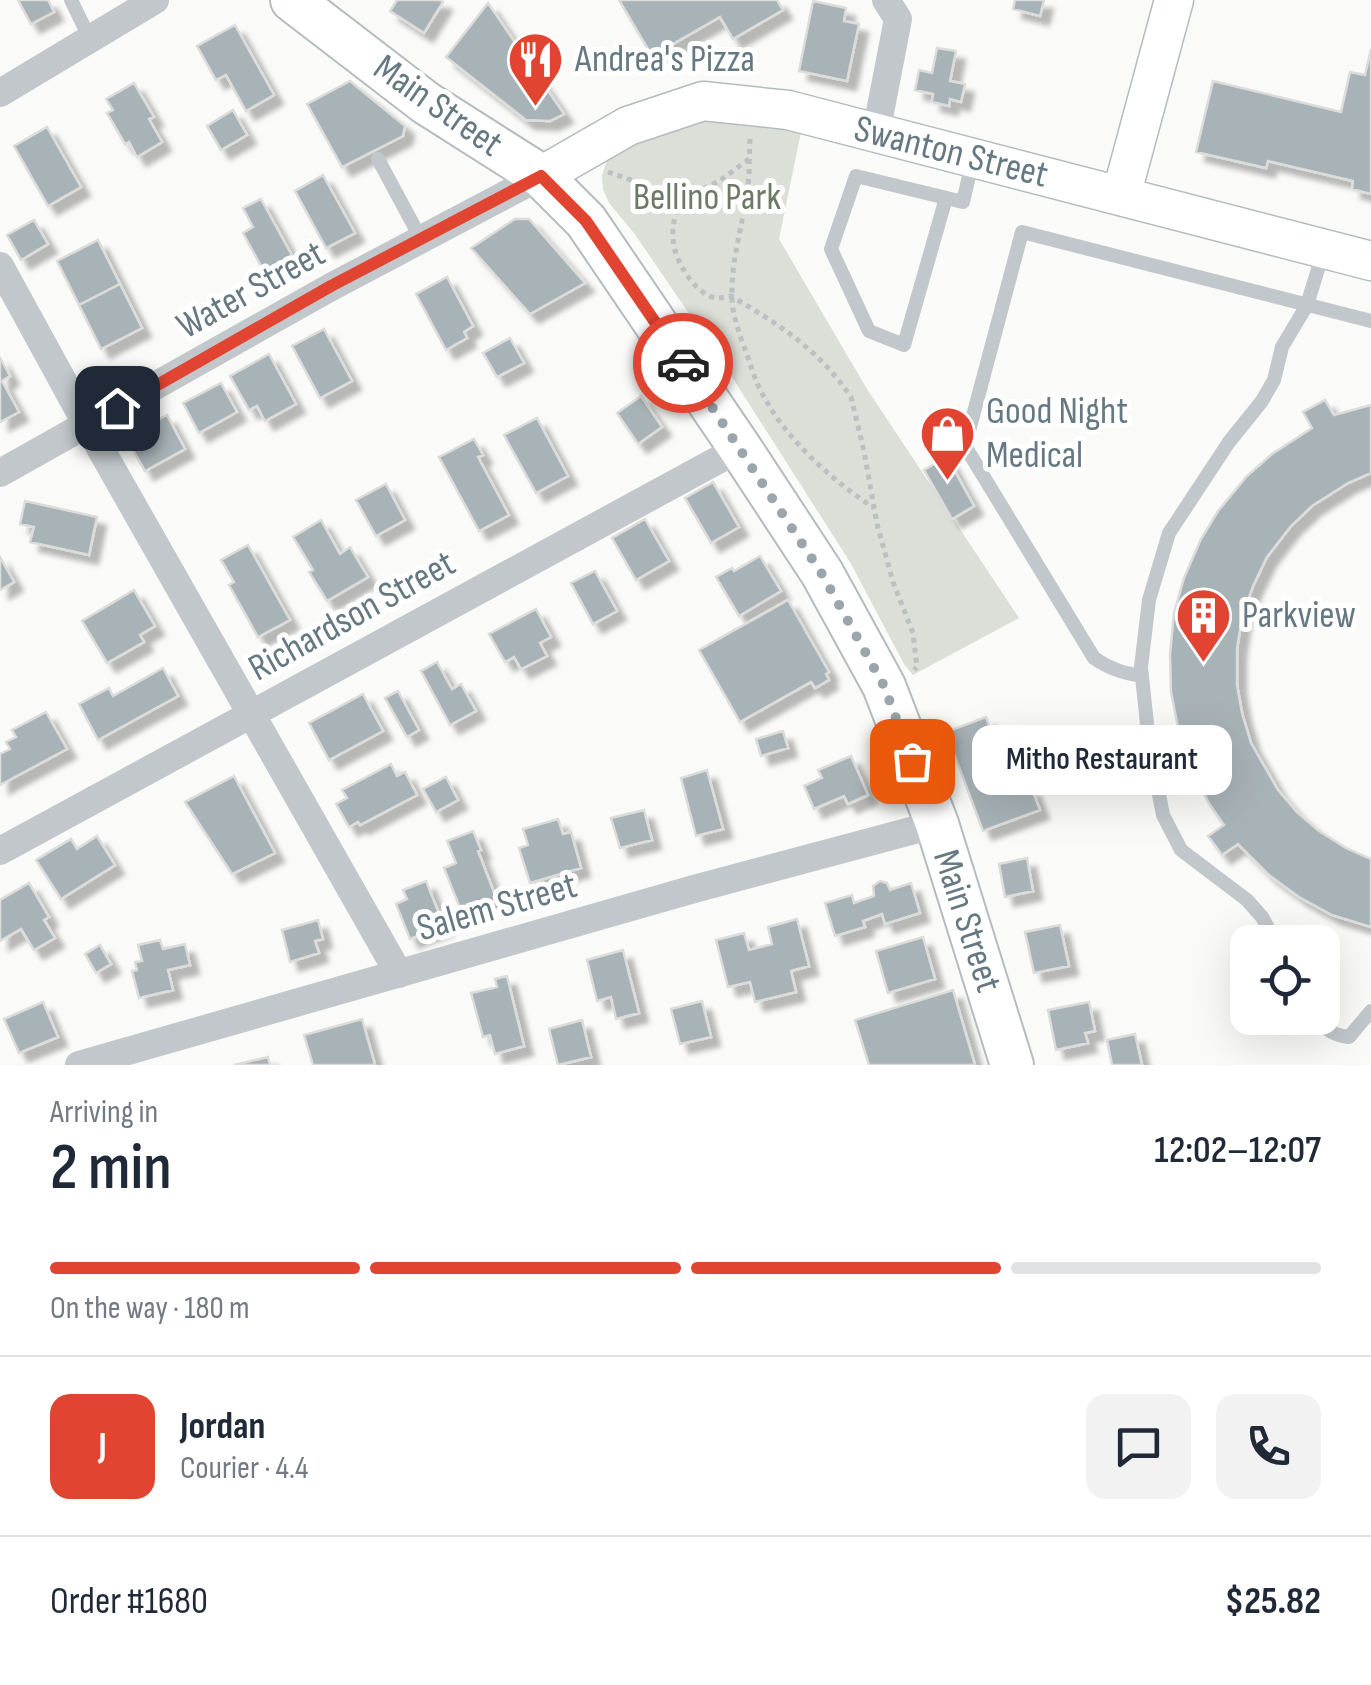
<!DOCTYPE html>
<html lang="en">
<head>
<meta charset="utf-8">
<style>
	:root { --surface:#fff; --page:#f2f2f3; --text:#1f2937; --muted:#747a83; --line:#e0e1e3; --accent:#e14531 }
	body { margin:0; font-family:"Sofia Sans Condensed",sans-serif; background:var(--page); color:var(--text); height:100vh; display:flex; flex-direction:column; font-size:38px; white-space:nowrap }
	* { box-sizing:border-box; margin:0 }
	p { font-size:32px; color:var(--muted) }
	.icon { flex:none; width:55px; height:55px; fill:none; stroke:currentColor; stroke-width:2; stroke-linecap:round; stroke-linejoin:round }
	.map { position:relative; height:1065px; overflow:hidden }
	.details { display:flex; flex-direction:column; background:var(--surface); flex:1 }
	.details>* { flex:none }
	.fabs { position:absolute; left:1230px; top:925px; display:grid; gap:20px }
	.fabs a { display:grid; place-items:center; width:110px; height:110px; border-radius:20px; background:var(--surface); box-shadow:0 10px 40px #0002; font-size:50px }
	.pin { position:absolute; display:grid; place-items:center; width:85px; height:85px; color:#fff; margin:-42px; border-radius:20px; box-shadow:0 5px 15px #0006 }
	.courier { position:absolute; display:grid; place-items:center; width:100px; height:100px; margin:-50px; border:8px solid #e14531; border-radius:50%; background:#fff; color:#222; box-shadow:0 2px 12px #0007 }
	.bubble { position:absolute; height:70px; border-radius:20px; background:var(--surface); box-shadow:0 10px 40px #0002; font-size:32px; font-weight:600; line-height:70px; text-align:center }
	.overview em { font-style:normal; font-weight:600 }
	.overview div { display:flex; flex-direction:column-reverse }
	.overview { display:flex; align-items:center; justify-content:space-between; height:170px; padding:0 50px }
	h1 { font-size:65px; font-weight:600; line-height:75px }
	.bar { display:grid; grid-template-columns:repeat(4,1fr); gap:15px 10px; align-content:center; height:120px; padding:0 50px }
	.bar i { height:12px; border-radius:8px; background:var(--line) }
	.bar .selected { background:var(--accent) }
	.bar p { grid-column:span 4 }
	.line { display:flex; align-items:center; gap:25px; padding:0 50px; border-top:2px solid var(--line) }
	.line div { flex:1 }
	.round { display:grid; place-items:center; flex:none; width:105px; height:105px; border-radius:20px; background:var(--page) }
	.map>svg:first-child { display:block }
</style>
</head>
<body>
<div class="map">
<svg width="1371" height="1065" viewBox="0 0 1371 1065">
	<defs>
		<filter id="shadow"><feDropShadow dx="9" dy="9" stdDeviation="2.5" flood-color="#0004"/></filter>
	</defs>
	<rect width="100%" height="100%" fill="#fafaf8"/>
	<path fill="#dbdfd7" d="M 712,113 L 801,132 L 779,239 L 867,389 L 1019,618 L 913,675 L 904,664 L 850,562 L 725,366 L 634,233 L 609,203 L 603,189 L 602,175 L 608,158 L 619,148 Z"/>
	<path fill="#a8b3b7" stroke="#dcdcda" stroke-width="2.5" filter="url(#shadow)" d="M 18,0 L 48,0 L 54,12 L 31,24 Z
		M 397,0 L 440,0 L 443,2 L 424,33 L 390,11 Z
		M 619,0 L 777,0 L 783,10 L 733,39 L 720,17 L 652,56 Z
		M 1015,0 L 1044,0 L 1040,16 L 1013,9 Z
		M 813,1 L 846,8 L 844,21 L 859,24 L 847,81 L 799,71 Z
		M 488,3 L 564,114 L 550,121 L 526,120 L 446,57 Z
		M 235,25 L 274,95 L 246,111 L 226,75 L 216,80 L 197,46 Z
		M 937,48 L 956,51 L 950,81 L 965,84 L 961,102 L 950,99 L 949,106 L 932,102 L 933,94 L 915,90 L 919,70 L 932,73 Z
		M 1371,49 L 1371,194 L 1352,189 L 1353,181 L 1268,161 L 1266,168 L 1196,152 L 1213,81 L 1341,112 L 1350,72 L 1365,75 Z
		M 350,81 L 405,126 L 403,136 L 342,167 L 307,104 Z
		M 134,83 L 154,117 L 149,119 L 162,142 L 137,157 L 129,142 L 125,144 L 107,113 L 113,110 L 106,99 Z
		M 233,110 L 247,135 L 221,150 L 207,126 Z
		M 47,127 L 81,187 L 48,206 L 14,146 Z
		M 323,175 L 355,233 L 326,248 L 295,191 Z
		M 261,199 L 295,261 L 267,277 L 243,233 L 253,227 L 243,208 Z
		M 515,219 L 529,219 L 585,283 L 530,314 L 471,248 Z
		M 34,220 L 48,244 L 21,260 L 7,235 Z
		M 98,240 L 120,284 L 79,305 L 57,261 Z
		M 447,277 L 473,326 L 464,332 L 467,338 L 446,350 L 416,294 Z
		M 120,284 L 142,328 L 101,349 L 79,305 Z
		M 324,329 L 352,381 L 320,398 L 292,346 Z
		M 510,338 L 524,363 L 497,377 L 483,353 Z
		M 269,354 L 296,404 L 265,421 L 257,406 L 249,410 L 230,376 Z
		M 0,358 L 10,376 L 2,381 L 19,412 L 0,422 Z
		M 221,383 L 237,412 L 199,433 L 183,403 Z
		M 641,396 L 662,427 L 638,444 L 617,413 Z
		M 1325,400 L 1334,415 L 1371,405 L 1371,473 L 1348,483 L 1312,506 L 1291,526 L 1267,557 L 1253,586 L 1242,617 L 1237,649 L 1237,685 L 1242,713 L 1251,743 L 1278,790 L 1297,812 L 1319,831 L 1346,848 L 1371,859 L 1371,927 L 1332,915 L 1299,897 L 1269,875 L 1238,844 L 1222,855 L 1208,836 L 1224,825 L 1210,805 L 1191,769 L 1180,738 L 1171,692 L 1170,655 L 1174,613 L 1184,578 L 1201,539 L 1218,511 L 1247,476 L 1272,454 L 1312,428 L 1303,412 Z
		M 167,415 L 185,449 L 145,471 L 126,437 Z
		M 537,418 L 568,476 L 536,493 L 504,435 Z
		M 474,439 L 483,455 L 478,457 L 509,515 L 479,531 L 439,457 Z
		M 947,457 L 974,506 L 952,519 L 924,470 Z
		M 713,482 L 739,527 L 711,543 L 685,498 Z
		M 386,484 L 405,520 L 376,536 L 356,500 Z
		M 25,501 L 97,517 L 89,555 L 30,542 L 34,527 L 20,524 Z
		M 645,519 L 669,561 L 636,580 L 612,538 Z
		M 321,520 L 340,554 L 350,547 L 368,577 L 327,601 L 309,572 L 313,570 L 293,537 Z
		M 248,545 L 290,620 L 258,637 L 229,585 L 234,582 L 221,560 Z
		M 760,556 L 781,591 L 739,616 L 716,577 L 732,568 L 734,571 Z
		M 0,557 L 14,582 L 0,590 Z
		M 595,571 L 617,611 L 593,624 L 571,583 Z
		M 134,590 L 155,626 L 140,635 L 144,642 L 107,663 L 82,621 Z
		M 788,600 L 829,672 L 826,674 L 829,680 L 815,688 L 811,682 L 740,722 L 699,650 Z
		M 536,609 L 551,637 L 540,643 L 547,656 L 521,669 L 514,657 L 505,662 L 489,634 Z
		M 437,662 L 452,689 L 461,684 L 476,711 L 450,725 L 421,671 Z
		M 163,668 L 178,696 L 98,740 L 79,704 L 109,688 L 113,696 Z
		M 398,691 L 419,730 L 407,737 L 385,698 Z
		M 363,694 L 383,731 L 329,760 L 309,723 Z
		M 46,712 L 67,749 L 0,785 L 0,754 L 10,749 L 6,742 L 16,737 L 12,730 Z
		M 986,717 L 999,753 L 1007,750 L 1021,790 L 1031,787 L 1040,810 L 983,831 L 946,732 Z
		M 783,731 L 788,748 L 761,756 L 756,739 Z
		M 851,756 L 868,795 L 848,804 L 844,796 L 814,809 L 804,786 L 822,778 L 818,770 Z
		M 391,764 L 397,776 L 405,772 L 417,795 L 360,825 L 358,822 L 349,827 L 336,804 L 347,798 L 342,790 Z
		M 707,770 L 723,829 L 696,836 L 681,778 Z
		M 234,776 L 275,853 L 232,874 L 185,802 Z
		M 446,777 L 458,800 L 436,812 L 423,789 Z
		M 644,810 L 652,840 L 620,848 L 611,818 Z
		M 558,819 L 563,834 L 571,832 L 581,868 L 530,883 L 519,848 L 528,845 L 523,829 Z
		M 473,831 L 481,850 L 478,851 L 497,900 L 462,913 L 444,868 L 456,863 L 447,841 Z
		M 97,836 L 115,865 L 61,899 L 36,860 L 71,839 L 77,849 Z
		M 1027,858 L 1033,891 L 1005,897 L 999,864 Z
		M 426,881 L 444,926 L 410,939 L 396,904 L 407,899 L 403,890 Z
		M 880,881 L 887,883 L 890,890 L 911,883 L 920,913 L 885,924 L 882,914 L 863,921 L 865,927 L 835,936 L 825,903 L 852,895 L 854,903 L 874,896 L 873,886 Z
		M 29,883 L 49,917 L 44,920 L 55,938 L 34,950 L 21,929 L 0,941 L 0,900 Z
		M 797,919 L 809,966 L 791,971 L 796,992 L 755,1002 L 750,982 L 728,987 L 716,940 L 744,933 L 749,950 L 772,944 L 768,927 Z
		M 318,920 L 323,939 L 315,941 L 319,953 L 290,962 L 282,930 Z
		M 1060,925 L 1069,966 L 1034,973 L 1025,932 Z
		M 923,937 L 935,979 L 888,993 L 876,951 Z
		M 160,940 L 163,949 L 185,944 L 190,965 L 168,970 L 173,990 L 139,998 L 132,971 L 137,970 L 135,962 L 142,961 L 138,945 Z
		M 100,945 L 111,964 L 96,973 L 85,954 Z
		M 623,950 L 639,1013 L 616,1019 L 611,997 L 597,1001 L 587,960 Z
		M 507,976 L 524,1046 L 495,1054 L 490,1035 L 483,1037 L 471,993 L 497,987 L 495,979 Z
		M 953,990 L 975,1065 L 869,1065 L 855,1020 Z
		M 702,1001 L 711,1037 L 680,1044 L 671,1009 Z
		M 43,1002 L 58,1037 L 19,1053 L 4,1019 Z
		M 1089,1002 L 1095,1031 L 1085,1033 L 1088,1043 L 1056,1050 L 1048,1010 Z
		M 362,1019 L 375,1065 L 313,1065 L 304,1035 Z
		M 582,1020 L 591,1057 L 558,1065 L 549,1029 Z
		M 1135,1034 L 1142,1065 L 1112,1065 L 1107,1040 Z
		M 268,1057 L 270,1065 L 234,1065 Z"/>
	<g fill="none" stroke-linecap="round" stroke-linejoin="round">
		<defs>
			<path id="secondary" d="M 541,176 L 628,126 L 703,101 L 788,110 L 1371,261
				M 1121,196 L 1174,0"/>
			<path id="primary" d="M 292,0 L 426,103 L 541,176 L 586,221 L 740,448 L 822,573 L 884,686 L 937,824 L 1012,1065"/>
		</defs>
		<use href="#secondary" stroke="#b4bbbe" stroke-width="41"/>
		<use href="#primary" stroke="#b5bbbe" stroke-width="46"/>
		<path stroke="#bcc0c2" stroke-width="5" stroke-dasharray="5 5" stroke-linecap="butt" d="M 750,139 C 749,154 750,170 748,185 C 744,221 732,255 732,292 C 731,310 737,326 743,344 C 749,358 752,373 759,387 C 782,436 830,479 874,508
			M 749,159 L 721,180 L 680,201 C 668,231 671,253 689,278 C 695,286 705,296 715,298 C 720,299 726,296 731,296 C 780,325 818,349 851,397 L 864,451 L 877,524 L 893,582 L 913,633 L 917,667 L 914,670
			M 608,172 L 657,189 L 680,201"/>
		<path stroke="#c1c7ca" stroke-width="14" d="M 71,0 L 90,39
			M 378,159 L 421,239
			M 946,198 L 904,345 L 869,331 L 831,249 L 856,176 L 963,202 L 973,159
			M 1142,676 C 1123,673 1110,669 1094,658 L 965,446 L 1022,232 L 1371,321
			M 1276,942 L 1262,917 L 1247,900 L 1181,850 L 1163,815 L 1149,743 L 1141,667 L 1149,600 L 1169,533 L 1229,442 L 1262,401 L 1274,380 L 1282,347 L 1307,305 L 1323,253
			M 1318,1018 C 1325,1031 1335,1035 1349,1037 L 1371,1011"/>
		<path stroke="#c1c7ca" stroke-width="28" d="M 0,93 L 155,0
			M 876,133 L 898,19 L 886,0
			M 0,266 L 87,425 L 399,974
			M 0,473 L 331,287 L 541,176
			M 0,851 L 740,448
			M 79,1065 L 694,889 L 937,824"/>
		<use href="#secondary" stroke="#fff" stroke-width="38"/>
		<use href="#primary" stroke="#fff" stroke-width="42"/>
	</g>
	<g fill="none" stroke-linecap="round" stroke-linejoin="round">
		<path stroke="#9aa6ab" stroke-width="10" stroke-dasharray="0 18" d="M 683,363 L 822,574 L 884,686 L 912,761"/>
		<path stroke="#e14531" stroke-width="12" d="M 117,408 L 331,286 L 541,176 L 586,221 L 683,363"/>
	</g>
	<defs>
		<symbol id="restaurant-pin" viewBox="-11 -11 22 30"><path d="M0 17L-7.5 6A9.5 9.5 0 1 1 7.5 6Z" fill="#e14531" stroke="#fff"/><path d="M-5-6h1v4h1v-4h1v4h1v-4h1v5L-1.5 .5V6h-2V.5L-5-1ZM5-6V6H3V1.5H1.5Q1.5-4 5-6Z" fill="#fff"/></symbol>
		<symbol id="shop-pin" viewBox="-11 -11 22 30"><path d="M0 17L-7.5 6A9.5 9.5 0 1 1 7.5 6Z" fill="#e14531" stroke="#fff"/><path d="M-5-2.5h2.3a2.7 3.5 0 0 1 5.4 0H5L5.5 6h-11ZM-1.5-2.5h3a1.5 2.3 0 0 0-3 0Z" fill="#fff"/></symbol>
		<symbol id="building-pin" viewBox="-11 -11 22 30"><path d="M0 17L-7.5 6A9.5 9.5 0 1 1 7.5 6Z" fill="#e14531" stroke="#fff"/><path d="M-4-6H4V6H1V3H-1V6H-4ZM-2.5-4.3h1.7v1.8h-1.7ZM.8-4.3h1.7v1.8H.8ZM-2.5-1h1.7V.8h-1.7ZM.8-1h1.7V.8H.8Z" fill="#fff"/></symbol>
	</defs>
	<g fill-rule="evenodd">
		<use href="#restaurant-pin" x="504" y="28" width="63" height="86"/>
		<use href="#shop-pin" x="916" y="402" width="63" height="86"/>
		<use href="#building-pin" x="1172" y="584" width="63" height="86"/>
	</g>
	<g text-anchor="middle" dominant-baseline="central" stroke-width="10" stroke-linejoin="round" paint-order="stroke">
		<g font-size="38" fill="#667982" stroke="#fff" text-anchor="start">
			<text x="575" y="59">Andrea's Pizza</text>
			<text x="986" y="411">Good Night<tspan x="986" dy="44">Medical</tspan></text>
			<text x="1242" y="615">Parkview</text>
		</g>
		<g font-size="38" fill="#667982" stroke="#fff">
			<text transform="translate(438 106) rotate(35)">Main Street</text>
			<text transform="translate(951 152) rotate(14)">Swanton Street</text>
			<text transform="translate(251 290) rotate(-29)">Water Street</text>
			<text transform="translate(352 616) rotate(-29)">Richardson Street</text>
			<text transform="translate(497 907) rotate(-16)">Salem Street</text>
			<text transform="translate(967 921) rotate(72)">Main Street</text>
		</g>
		<g font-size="38" fill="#6b7a64" stroke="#fff">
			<text x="707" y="197">Bellino Park</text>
		</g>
	</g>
</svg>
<div class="fabs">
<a><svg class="icon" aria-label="locate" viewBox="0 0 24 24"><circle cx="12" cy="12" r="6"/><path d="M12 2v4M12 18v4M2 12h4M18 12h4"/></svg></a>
</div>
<div class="pin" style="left:912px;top:761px;background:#ea580c"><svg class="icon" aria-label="bag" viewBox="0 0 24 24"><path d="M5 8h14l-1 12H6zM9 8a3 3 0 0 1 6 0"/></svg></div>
<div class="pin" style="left:117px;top:408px;background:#1f2937"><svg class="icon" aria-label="home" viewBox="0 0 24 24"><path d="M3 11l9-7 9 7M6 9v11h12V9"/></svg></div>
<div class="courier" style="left:683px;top:363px"><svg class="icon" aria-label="car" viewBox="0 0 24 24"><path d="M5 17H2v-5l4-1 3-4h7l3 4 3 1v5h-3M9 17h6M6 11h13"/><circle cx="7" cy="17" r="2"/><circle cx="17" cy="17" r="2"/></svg></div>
<div class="bubble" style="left:972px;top:725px;width:260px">Mitho Restaurant</div>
</div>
<section class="details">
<div class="overview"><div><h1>2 min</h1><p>Arriving in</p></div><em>12:02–12:07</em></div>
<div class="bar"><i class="selected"></i><i class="selected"></i><i class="selected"></i><i></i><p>On the way · 180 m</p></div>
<div class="line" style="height:180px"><b class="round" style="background:var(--accent);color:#fff">J</b><div><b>Jordan</b><p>Courier · 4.4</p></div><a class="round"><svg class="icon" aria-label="chat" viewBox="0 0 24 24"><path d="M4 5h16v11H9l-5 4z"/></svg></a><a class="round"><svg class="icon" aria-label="phone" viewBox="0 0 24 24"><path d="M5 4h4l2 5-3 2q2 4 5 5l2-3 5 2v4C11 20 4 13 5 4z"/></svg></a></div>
<div class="line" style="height:130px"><div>Order #1680</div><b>$25.82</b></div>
</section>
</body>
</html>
